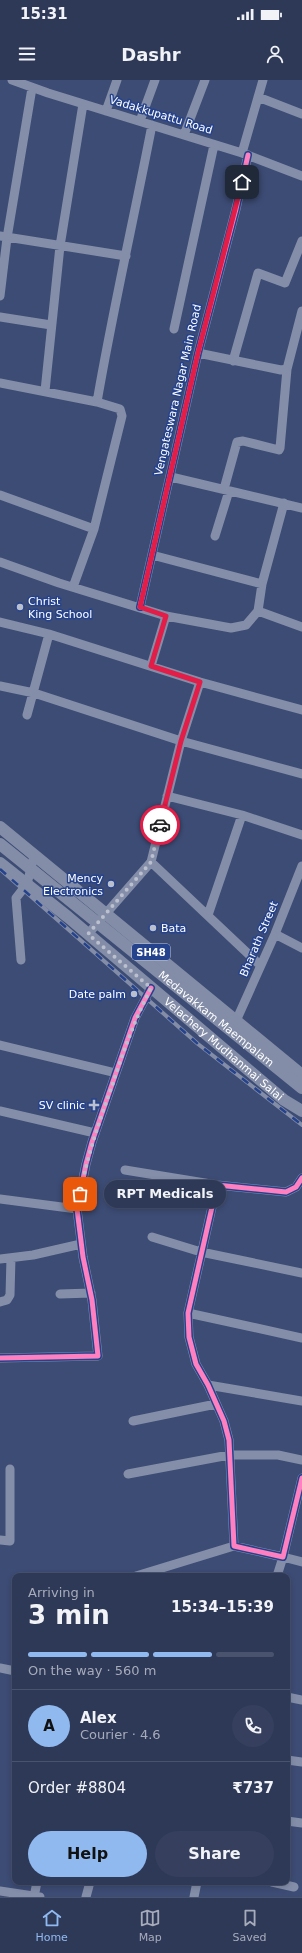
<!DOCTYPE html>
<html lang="en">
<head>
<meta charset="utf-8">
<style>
	:root { --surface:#2e3958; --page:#36405e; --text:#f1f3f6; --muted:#a7acba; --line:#49536e; --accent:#90b9f0 }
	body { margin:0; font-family:"DejaVu Sans",sans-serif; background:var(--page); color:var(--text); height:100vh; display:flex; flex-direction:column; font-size:15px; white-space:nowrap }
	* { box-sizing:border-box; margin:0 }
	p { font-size:13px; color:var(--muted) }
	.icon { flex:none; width:22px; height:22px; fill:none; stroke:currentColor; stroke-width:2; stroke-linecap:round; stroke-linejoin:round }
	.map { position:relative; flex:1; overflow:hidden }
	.side { position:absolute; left:12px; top:1493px; width:278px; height:312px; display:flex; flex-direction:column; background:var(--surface); border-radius:8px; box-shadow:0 2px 6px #0003,0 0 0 1px var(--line) }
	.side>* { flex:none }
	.pin { position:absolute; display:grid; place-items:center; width:34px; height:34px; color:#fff; margin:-17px; border-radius:8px; box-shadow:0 2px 6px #0006 }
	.courier { position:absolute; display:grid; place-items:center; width:40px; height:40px; margin:-20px; border:3px solid #e11d48; border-radius:50%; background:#fff; color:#222; box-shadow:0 1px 5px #0007 }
	.bubble { position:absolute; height:28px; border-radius:14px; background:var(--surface); box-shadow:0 2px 6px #0003,0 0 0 1px var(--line); font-size:13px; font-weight:700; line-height:28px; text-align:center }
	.headline em { font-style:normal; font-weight:700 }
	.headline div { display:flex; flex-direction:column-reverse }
	.headline { display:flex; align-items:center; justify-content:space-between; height:68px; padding:0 16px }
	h1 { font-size:26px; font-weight:700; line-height:30px }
	.bar { display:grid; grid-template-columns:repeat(4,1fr); gap:6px 4px; align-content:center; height:48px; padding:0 16px }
	.bar i { height:5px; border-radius:3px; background:var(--line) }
	.bar .active { background:var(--accent) }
	.bar p { grid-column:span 4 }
	.line { display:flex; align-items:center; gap:10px; padding:0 16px; border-top:1px solid var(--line) }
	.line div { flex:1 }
	.round { display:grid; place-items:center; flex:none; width:42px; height:42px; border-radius:21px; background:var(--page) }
	.primary-button { display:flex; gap:8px; margin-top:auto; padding:8px 16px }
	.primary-button a { flex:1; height:46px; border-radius:24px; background:var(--accent); color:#111; font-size:16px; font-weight:700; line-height:46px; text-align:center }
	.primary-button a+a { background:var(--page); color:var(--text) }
	.status { display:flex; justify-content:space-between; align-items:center; height:28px; padding:0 20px; background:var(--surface); direction:ltr }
	.status svg { height:11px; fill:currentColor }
	header { display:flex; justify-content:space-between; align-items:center; height:52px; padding:0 16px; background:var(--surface); font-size:18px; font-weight:700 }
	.menu { display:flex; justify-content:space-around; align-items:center; height:56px; border-top:1px solid var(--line); background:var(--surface); font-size:11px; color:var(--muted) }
	.menu a { display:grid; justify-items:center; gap:2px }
	.menu .active { color:var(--accent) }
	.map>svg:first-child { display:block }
</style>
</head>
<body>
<div class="status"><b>15:31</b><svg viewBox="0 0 49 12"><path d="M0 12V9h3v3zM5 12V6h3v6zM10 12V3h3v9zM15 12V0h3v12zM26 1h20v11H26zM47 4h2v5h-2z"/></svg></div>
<header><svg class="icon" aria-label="menu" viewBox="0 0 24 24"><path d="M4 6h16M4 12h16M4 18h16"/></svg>Dashr<svg class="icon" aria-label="person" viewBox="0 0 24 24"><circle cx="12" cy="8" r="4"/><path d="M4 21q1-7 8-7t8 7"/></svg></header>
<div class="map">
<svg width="302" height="1817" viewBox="0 0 302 1817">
	<rect width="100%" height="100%" fill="#3d4c75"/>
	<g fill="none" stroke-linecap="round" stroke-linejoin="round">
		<path stroke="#848ea9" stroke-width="9" d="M 12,0 L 48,13 L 242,73 L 302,96
			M 258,17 L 302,34
			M 106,31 L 117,0
			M 140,41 L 155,0
			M 184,55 L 205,0
			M 242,73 L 263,0
			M 0,156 L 126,176
			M 0,216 L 7,158 L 32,8
			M 0,237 L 51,245
			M 174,249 L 214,65
			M 198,273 L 281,290 L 287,289 L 302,231
			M 233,281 L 258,193 L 285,203 L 302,161
			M 0,303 L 97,322 L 120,329 L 122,336 L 94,449 L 73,507
			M 45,311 L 60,166 L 83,24
			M 97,322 C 113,229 134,138 152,45
			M 171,397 L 302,428
			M 224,409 L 237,362 L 243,361 L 279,370 L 280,368 L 287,289
			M 0,415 L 94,449
			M 215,456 L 229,411
			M 152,475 L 262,504
			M 0,482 L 59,503 L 166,536 L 231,548 L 246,545 L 258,531 L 262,504 L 284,423
			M 140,527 L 198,273 L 236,129 L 248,75
			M 258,531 L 302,547
			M 0,542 L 49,554 L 27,635
			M 49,554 L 200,602 L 302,630
			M 151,586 L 166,536
			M 0,606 L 34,613 L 181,661 L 302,694
			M 167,716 L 242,735 L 302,755
			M 151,782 L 260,885
			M 208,835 L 242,735
			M 88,854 L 151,782 L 181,661 L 200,602
			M 275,854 L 302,868
			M 21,880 L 16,818 L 27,804 L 34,776
			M 236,941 L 275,854 L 302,786
			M 0,965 L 116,993
			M 0,1031 L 95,1053
			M 125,1090 L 217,1105
			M 302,1098 L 296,1107 L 286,1112 L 217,1105 L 188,1233 L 189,1257 L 196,1284 L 208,1305 L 224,1341 L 229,1360 L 234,1466 L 283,1477 L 302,1398
			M 0,1119 L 77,1129
			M 152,1157 L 201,1172 L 302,1193
			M 0,1179 L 33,1175 L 81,1164
			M 60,1214 L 91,1213
			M 0,1222 L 7,1220 L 10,1215 L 11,1178
			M 188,1233 L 302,1258
			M 0,1278 L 98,1276 L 92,1220 L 83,1177 L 77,1129 L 86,1084 L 92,1062 L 135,938 L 151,908
			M 208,1305 L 302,1321
			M 133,1341 L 216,1324
			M 128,1394 L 229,1375 L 278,1375 L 302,1380
			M 0,1460 L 10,1461 L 10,1389
			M 136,1496 L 234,1466
			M 277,1496 L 283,1477 L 302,1482
			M 0,1588 L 15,1591
			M 287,1617 L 302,1620
			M 287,1680 L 302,1682
			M 287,1741 L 302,1743
			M 272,1802 L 294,1807
			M 0,1811 L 40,1817
			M 34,1817 L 37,1802
			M 86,1817 L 90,1802
			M 194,1817 L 197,1802"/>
		<g stroke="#838da7" stroke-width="12">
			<path d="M 0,747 L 302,995"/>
			<path id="s1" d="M 0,783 L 68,837 L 284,1020 L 302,1031"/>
		</g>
		<defs>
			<path id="rail" d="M 0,789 L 198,964 L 302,1045"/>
		</defs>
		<use href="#rail" stroke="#848da8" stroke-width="4"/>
		<use href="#rail" stroke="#25428d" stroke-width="2.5" stroke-dasharray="8" stroke-linecap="butt"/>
		<path stroke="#838da7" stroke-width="12" id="s2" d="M 0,764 L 302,1008"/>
		<defs>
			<path id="cycleway" d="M 140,527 L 198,273 L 236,129 L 248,75
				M 302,1098 L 296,1107 L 286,1112 L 217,1105 L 188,1233 L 189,1257 L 196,1284 L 208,1305 L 224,1341 L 229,1360 L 234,1466 L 283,1477 L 302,1398
				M 0,1278 L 98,1276 L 92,1220 L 83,1177 L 77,1129 L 86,1084 L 92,1062 L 135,938 L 151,908"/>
		</defs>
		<use href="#cycleway" stroke="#25428d" stroke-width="8"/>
		<use href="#cycleway" stroke="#ff80c0" stroke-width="5"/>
	</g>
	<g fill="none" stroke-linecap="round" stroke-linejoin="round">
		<path stroke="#bbc0cf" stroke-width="4" stroke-dasharray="0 7.2" d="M 80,1114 C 87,1077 99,1042 112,1006 C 123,972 135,939 151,908 L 88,854 L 151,782 L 160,745"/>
		<path stroke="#e11d48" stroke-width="5" d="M 160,745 L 181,661 L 200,602 L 151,586 L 166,536 L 140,527 L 198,273 L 242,102"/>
	</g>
	<g fill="#bbc0cf" stroke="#25428d" stroke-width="1.5">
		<circle cx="20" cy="527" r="4"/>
		<circle cx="111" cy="804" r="4"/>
		<circle cx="153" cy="848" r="4"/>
		<circle cx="134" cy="914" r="4"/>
		<path d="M92 1019h4v4h4v4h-4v4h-4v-4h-4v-4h4z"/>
	</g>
	<g text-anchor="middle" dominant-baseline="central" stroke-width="3" stroke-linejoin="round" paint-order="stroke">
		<rect fill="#25428d" stroke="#bec6dd" stroke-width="1" x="132" y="864" width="38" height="16" rx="3"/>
		<g font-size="10" font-weight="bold" fill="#fff">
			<text x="151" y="872">SH48</text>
		</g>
		<g font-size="11" fill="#fff" stroke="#25428d">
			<text transform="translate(161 35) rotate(17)">Vadakkupattu Road</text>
			<text transform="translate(178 310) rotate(-77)">Vengateswara Nagar Main Road</text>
			<text transform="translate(259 859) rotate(-67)">Bharath Street</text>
			<text stroke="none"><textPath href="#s2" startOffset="278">Medavakkam Maempalam</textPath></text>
			<text stroke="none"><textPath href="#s1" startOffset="291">Velachery Mudhanmai Salai</textPath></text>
		</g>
		<g font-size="11" fill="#fff" stroke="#25428d" text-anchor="end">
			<text x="28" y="521" text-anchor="start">Christ<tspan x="28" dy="13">King School</tspan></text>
			<text x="103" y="798">Mency<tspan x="103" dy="13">Electronics</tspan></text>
			<text x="161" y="848" text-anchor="start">Bata</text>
			<text x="126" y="914">Date palm</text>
			<text x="85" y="1025">SV clinic</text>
		</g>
	</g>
</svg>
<div class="pin" style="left:80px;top:1114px;background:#ea580c"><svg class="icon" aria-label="bag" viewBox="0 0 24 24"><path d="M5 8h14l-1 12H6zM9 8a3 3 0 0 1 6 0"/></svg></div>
<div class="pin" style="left:242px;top:102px;background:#1f2937"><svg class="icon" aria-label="home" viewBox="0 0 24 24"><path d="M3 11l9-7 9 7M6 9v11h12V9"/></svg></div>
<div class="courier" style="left:160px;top:745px"><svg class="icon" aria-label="car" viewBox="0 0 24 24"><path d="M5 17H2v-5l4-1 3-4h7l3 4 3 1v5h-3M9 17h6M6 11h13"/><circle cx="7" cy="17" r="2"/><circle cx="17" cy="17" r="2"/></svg></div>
<div class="bubble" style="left:104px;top:1100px;width:122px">RPT Medicals</div>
<section class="side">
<div class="headline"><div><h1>3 min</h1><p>Arriving in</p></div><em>15:34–15:39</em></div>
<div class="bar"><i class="active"></i><i class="active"></i><i class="active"></i><i></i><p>On the way · 560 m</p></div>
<div class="line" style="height:72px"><b class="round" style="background:var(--accent);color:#111">A</b><div><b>Alex</b><p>Courier · 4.6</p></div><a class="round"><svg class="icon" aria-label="phone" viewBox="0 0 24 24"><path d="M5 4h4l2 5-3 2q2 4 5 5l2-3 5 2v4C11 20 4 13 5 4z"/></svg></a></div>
<div class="line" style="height:52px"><div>Order #8804</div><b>₹737</b></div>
<div class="primary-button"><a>Help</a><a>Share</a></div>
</section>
</div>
<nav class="menu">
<a class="active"><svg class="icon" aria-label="home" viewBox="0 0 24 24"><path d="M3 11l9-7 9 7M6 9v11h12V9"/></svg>Home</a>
<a><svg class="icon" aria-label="map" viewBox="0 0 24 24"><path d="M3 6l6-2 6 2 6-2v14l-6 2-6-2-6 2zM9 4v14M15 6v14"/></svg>Map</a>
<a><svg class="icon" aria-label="saved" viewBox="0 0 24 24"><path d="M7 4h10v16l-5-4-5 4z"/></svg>Saved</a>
</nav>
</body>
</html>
